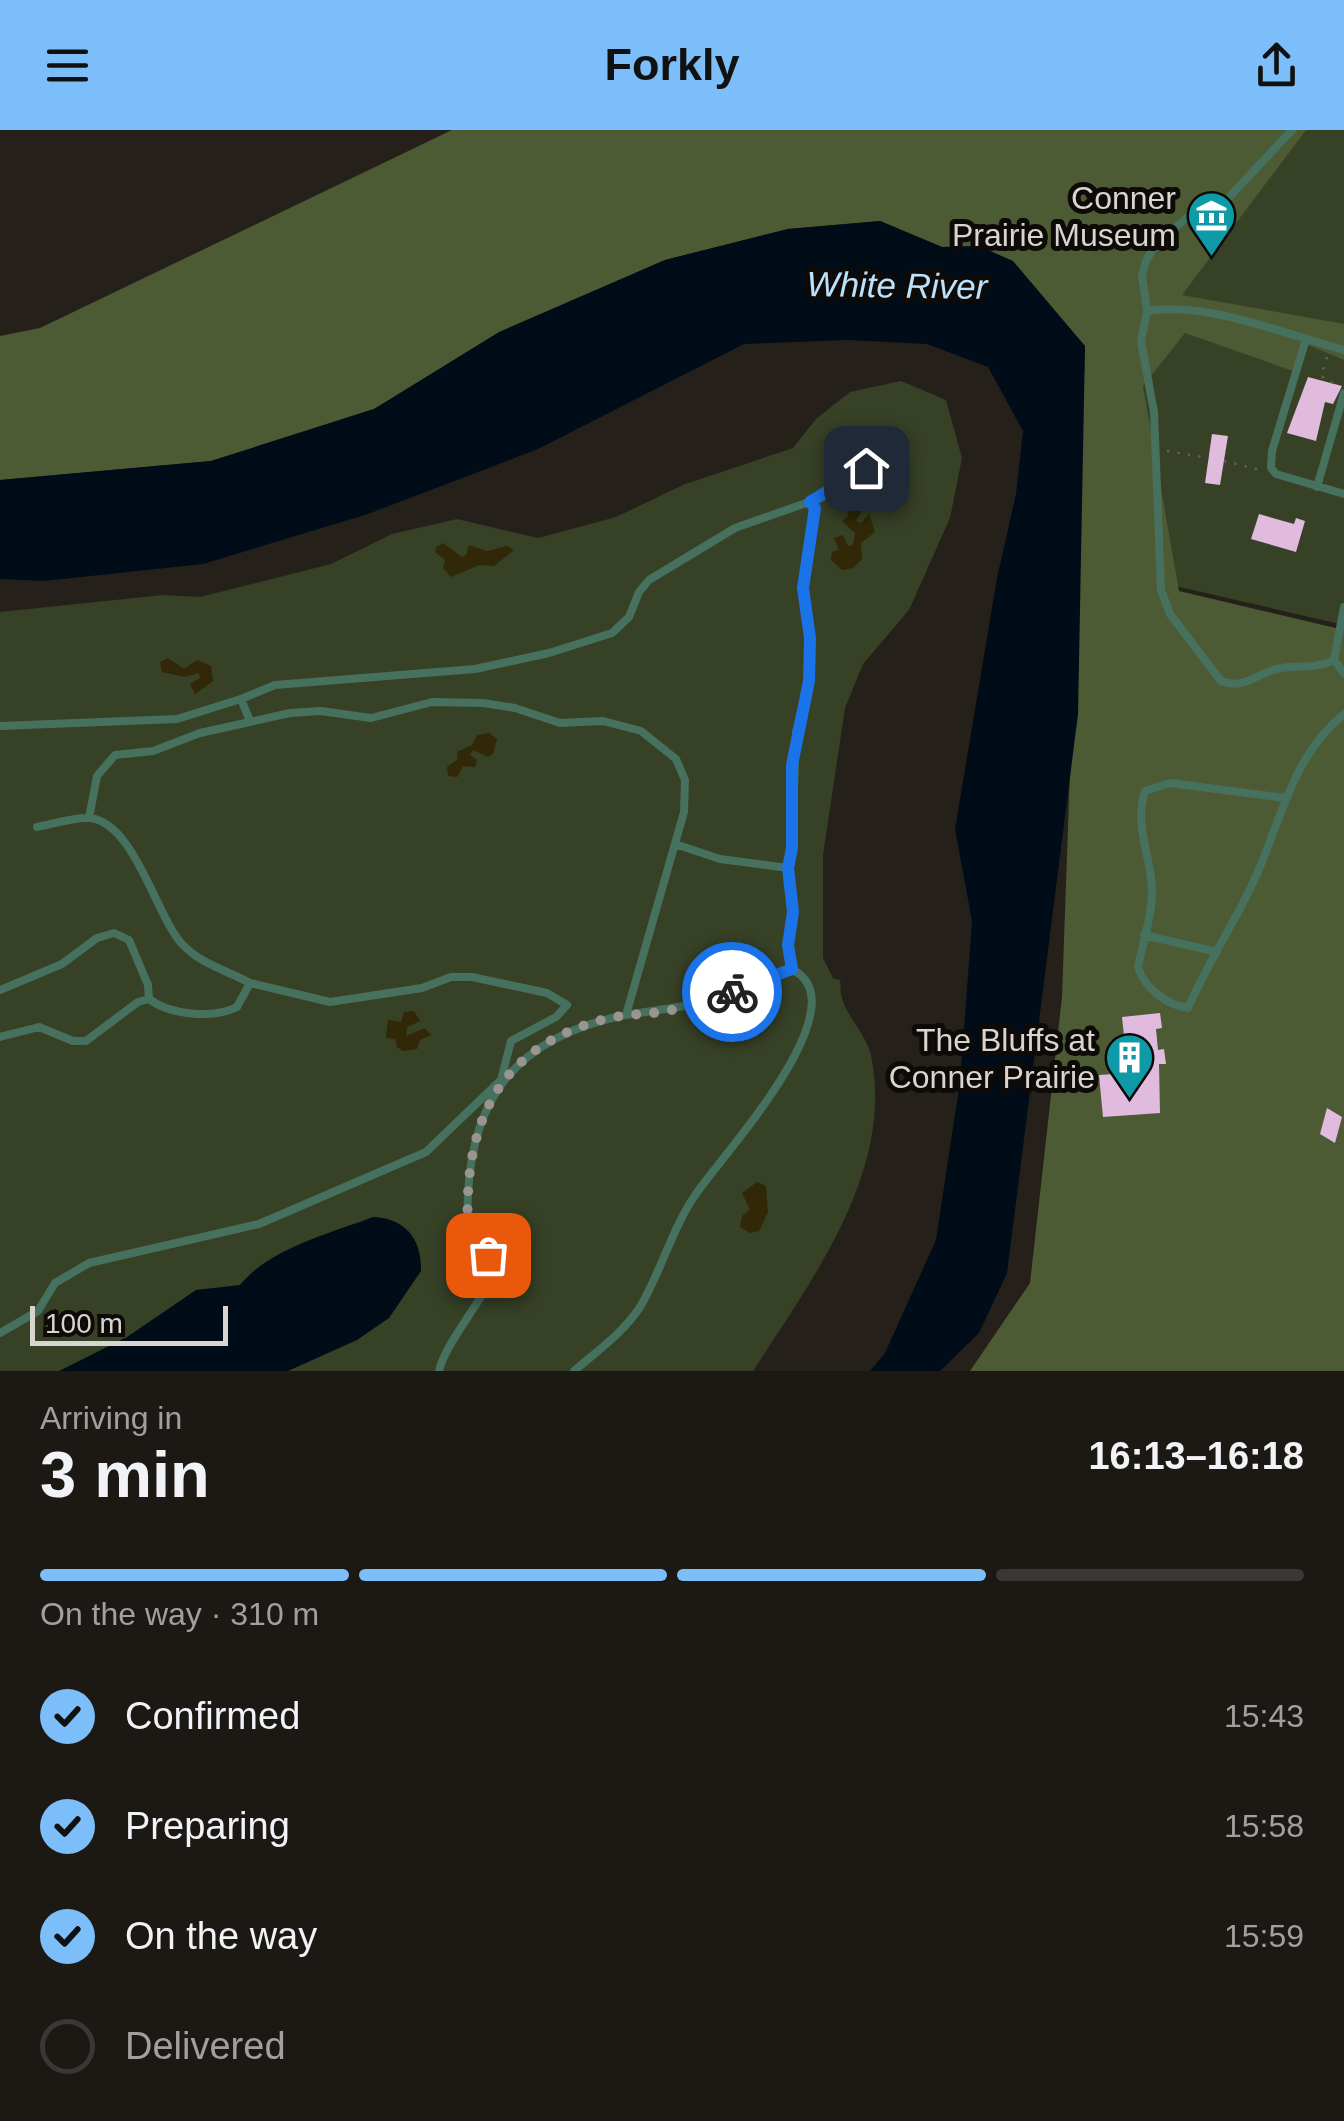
<!DOCTYPE html>
<html lang="en">
<head>
<meta charset="utf-8">
<style>
	:root { --surface:#1c1814; --page:#25211d; --text:#f1f3f6; --muted:#a0a0a0; --line:#3a3734; --accent:#7cbef9 }
	body { margin:0; font-family:Arial,sans-serif; background:var(--page); color:var(--text); height:100vh; display:flex; flex-direction:column; font-size:38px; white-space:nowrap }
	* { box-sizing:border-box; margin:0 }
	p { font-size:32px; color:var(--muted) }
	.icon { flex:none; width:55px; height:55px; fill:none; stroke:currentColor; stroke-width:2; stroke-linecap:round; stroke-linejoin:round }
	.map { position:relative; height:1241px; overflow:hidden }
	.side { display:flex; flex-direction:column; background:var(--surface); flex:1 }
	.side>* { flex:none }
	.scale { position:absolute; left:30px; bottom:25px; width:198px; box-sizing:border-box; padding-left:10px; border:5px solid #d8d4d0; border-top:0; font-size:28px; line-height:35px; white-space:nowrap; color:#d8d4d0; -webkit-text-stroke:8px #0d0a08; paint-order:stroke }
	.pin { position:absolute; display:grid; place-items:center; width:85px; height:85px; color:#fff; margin:-42px; border-radius:20px; box-shadow:0 5px 15px #0006 }
	.courier { position:absolute; display:grid; place-items:center; width:100px; height:100px; margin:-50px; border:8px solid #1a73e8; border-radius:50%; background:#fff; color:#222; box-shadow:0 2px 12px #0007 }
	.summary em { font-style:normal; font-weight:800 }
	.summary div { display:flex; flex-direction:column-reverse }
	.summary { display:flex; align-items:center; justify-content:space-between; height:170px; padding:0 40px }
	h1 { font-size:65px; font-weight:800; line-height:75px }
	.bar { display:grid; grid-template-columns:repeat(4,1fr); gap:15px 10px; align-content:center; height:120px; padding:0 40px }
	.bar i { height:12px; border-radius:8px; background:var(--line) }
	.bar .on { background:var(--accent) }
	.bar p { grid-column:span 4 }
	ol { padding:0 40px; list-style:none }
	li { display:flex; align-items:center; gap:30px; height:110px }
	li p { margin-inline-start:auto }
	li .icon { padding:10px; border-radius:50%; background:var(--accent); color:#111; stroke-width:4 }
	li:last-child { color:var(--muted) }
	li i { width:55px; height:55px; border:5px solid var(--line); border-radius:50% }
	header { display:flex; justify-content:space-between; align-items:center; height:130px; padding:0 40px; background:var(--accent); color:#111; font-size:45px; font-weight:800 }
	.map>svg:first-child { display:block }
</style>
</head>
<body>
<header><svg class="icon" aria-label="menu" viewBox="0 0 24 24"><path d="M4 6h16M4 12h16M4 18h16"/></svg>Forkly<svg class="icon" aria-label="share" viewBox="0 0 24 24"><path d="M12 15V3M7 8l5-5 5 5M5 13v7h14v-7"/></svg></header>
<div class="map">
<svg width="1344" height="1241" viewBox="0 0 1344 1241">
	<rect width="100%" height="100%" fill="#26201a"/>
	<path fill="#374126" d="M 1043,0 L 1344,0 L 1344,495 L 1132,446 Z
		M 901,251 L 946,270 L 962,328 L 950,388 L 909,480 L 863,534 L 845,578 L 823,725 L 823,828 L 833,848 L 840,850 C 841,854 840,859 841,864 C 845,886 867,904 871,926 C 895,1040 811,1151 753,1241 L 0,1241 L 0,482 L 163,465 L 200,467 L 331,434 L 392,404 L 457,389 L 538,408 L 616,387 L 685,354 L 793,318 L 816,289 L 850,262 Z"/>
	<path fill="#4c5b34" d="M 452,0 L 1306,0 L 1182,165 L 1344,194 L 1344,230 L 1301,212 L 1293,241 L 1185,203 L 1143,256 L 1179,461 L 1344,500 L 1344,1241 L 970,1241 L 1030,1153 L 1062,867 L 1085,216 L 979,116 L 942,117 L 880,91 L 788,99 L 665,130 L 521,193 L 374,279 L 211,331 L 0,350 L 0,206 L 40,198 Z"/>
	<path fill="#302806" d="M 861,371 L 864,377 L 856,391 L 861,393 L 869,384 L 875,402 L 861,413 L 862,429 L 853,438 L 842,440 L 831,430 L 832,422 L 839,420 L 834,408 L 843,405 L 848,416 L 853,415 L 855,403 L 842,391 L 848,386 L 846,373 Z
		M 443,413 L 462,427 L 466,425 L 469,415 L 487,421 L 507,416 L 514,420 L 494,436 L 479,435 L 451,447 L 443,438 L 445,430 L 435,422 L 436,417 Z
		M 168,528 L 184,539 L 197,530 L 211,536 L 213,551 L 195,564 L 190,554 L 200,548 L 199,543 L 184,547 L 162,542 L 160,532 Z
		M 489,603 L 497,609 L 493,624 L 488,627 L 473,620 L 470,625 L 477,630 L 475,637 L 463,636 L 457,647 L 448,646 L 447,637 L 458,629 L 457,622 L 472,615 L 477,605 Z
		M 414,881 L 420,891 L 407,897 L 406,906 L 425,898 L 431,905 L 420,910 L 417,919 L 403,921 L 397,917 L 395,909 L 386,908 L 388,890 L 401,892 L 404,882 Z
		M 757,1052 L 766,1056 L 768,1082 L 759,1101 L 750,1103 L 740,1097 L 742,1086 L 750,1080 L 742,1063 Z"/>
	<path fill="#000c17" d="M 880,91 L 942,117 L 979,116 L 1013,131 L 1085,216 L 1078,584 L 1007,1143 L 979,1203 L 940,1241 L 870,1241 L 885,1223 L 936,1110 L 960,952 L 972,791 L 955,699 L 997,448 L 1016,364 L 1023,301 L 988,237 L 927,214 L 847,210 L 744,214 L 538,319 L 368,384 L 203,434 L 44,451 L 0,449 L 0,350 L 211,331 L 374,279 L 499,202 L 665,130 L 788,99 Z
		M 373,1087 C 405,1088 422,1109 421,1141 L 389,1188 L 357,1210 L 288,1241 L 59,1241 L 127,1207 L 196,1160 L 240,1155 C 270,1118 329,1104 373,1087 Z"/>
	<path fill="#e0bbdd" d="M 1308,247 L 1342,256 L 1333,274 L 1325,272 L 1316,311 L 1287,303 Z
		M 1212,304 L 1228,306 L 1220,355 L 1205,353 Z
		M 1259,384 L 1294,394 L 1296,388 L 1305,391 L 1296,422 L 1251,409 Z
		M 1160,883 L 1162,898 L 1156,899 L 1158,920 L 1164,919 L 1166,934 L 1159,934 L 1160,983 L 1103,987 L 1099,945 L 1128,943 L 1122,887 Z
		M 1327,978 L 1342,987 L 1335,1013 L 1320,1004 Z"/>
	<g fill="none" stroke-linecap="round" stroke-linejoin="round">
		<path stroke="#635e59" stroke-width="2.5" stroke-dasharray="2.5 8" stroke-linecap="butt" d="M 1327,227 L 1321,246 L 1335,254
			M 1167,321 L 1209,328
			M 1224,331 L 1261,340"/>
		<path stroke="#47715f" stroke-width="8" d="M 1292,0 L 1219,78 L 1189,86 L 1156,114 L 1146,131 L 1142,145 L 1147,181 L 1141,211 L 1154,282 L 1161,460 L 1170,484 L 1221,551 C 1245,560 1255,544 1277,539 C 1298,534 1314,540 1334,530
			M 1147,181 C 1206,171 1285,204 1344,220
			M 1306,209 L 1272,321 L 1271,338 L 1276,344 L 1344,364
			M 1317,357 L 1344,263
			M 1344,477 L 1334,530 L 1344,543
			M 241,569 L 275,555 L 475,539 L 549,523 L 612,503 L 629,487 L 639,462 L 649,450 L 735,398 L 809,372 L 867,338
			M 0,596 L 177,589 L 241,569 L 250,591
			M 1285,668 L 1170,653 L 1145,661 C 1134,694 1150,724 1152,757 C 1153,782 1143,812 1138,837 C 1144,858 1167,875 1188,878 C 1208,832 1236,791 1256,746 C 1281,690 1293,625 1344,584
			M 89,688 L 97,646 L 115,625 L 153,621 L 200,603 L 290,583 L 321,581 L 371,588 L 432,572 L 483,573 L 515,578 L 560,593 L 603,591 L 641,601 L 676,629 L 685,650 L 684,682 L 626,885 C 502,909 462,985 468,1105 C 474,1117 491,1122 494,1135 C 498,1153 446,1209 439,1241
			M 37,697 C 53,694 73,687 90,688 C 135,693 156,787 183,815 C 201,834 228,841 250,853
			M 675,714 L 720,729 L 788,738 L 792,718 L 796,602 L 809,551 L 809,508 L 803,458 L 815,378 L 809,372
			M 1144,805 L 1217,822
			M 0,860 L 62,834 L 97,808 L 114,803 L 129,810 L 148,855 L 149,869
			M 626,885 L 691,875 L 791,839
			M 0,907 L 39,897 L 73,911 L 86,911 L 138,872 L 149,869
			M 0,1203 L 38,1181 L 55,1153 L 89,1133 L 259,1094 L 426,1022 L 501,950 L 511,911 L 556,887 L 567,875 L 547,863 L 472,847 L 451,847 L 422,858 L 330,872 L 250,853 L 237,877 C 213,889 170,885 149,869
			M 574,1241 C 596,1222 624,1202 640,1177 C 662,1140 672,1097 698,1061 C 723,1025 864,872 791,839 L 788,815 L 793,782 L 788,738"/>
	</g>
	<g fill="none" stroke-linecap="round" stroke-linejoin="round">
		<path stroke="#9a9590" stroke-width="10" stroke-dasharray="0 18" d="M 488,1125 L 468,1105 C 463,998 493,919 605,889 C 625,884 646,885 666,881 C 688,878 710,869 732,862"/>
		<path stroke="#1a73e8" stroke-width="12" d="M 732,862 L 792,839 L 788,815 L 793,782 L 788,738 L 792,718 L 792,635 L 809,551 L 810,508 L 803,458 L 815,378 L 810,372 L 866,338"/>
	</g>
	<defs>
		<symbol id="museum-pin" viewBox="-11 -11 22 30"><path d="M0 17L-7.5 6A9.5 9.5 0 1 1 7.5 6Z" fill="#0f9aa8" stroke="#0d0a08"/><path d="M0-6L6-3V-2H-6V-3ZM-5-1h2V3h-2ZM-1-1h2V3h-2ZM3-1h2V3H3ZM-6 4H6V6H-6Z" fill="#fff"/></symbol>
		<symbol id="building-pin" viewBox="-11 -11 22 30"><path d="M0 17L-7.5 6A9.5 9.5 0 1 1 7.5 6Z" fill="#0f9aa8" stroke="#0d0a08"/><path d="M-4-6H4V6H1V3H-1V6H-4ZM-2.5-4.3h1.7v1.8h-1.7ZM.8-4.3h1.7v1.8H.8ZM-2.5-1h1.7V.8h-1.7ZM.8-1h1.7V.8H.8Z" fill="#fff"/></symbol>
	</defs>
	<g fill-rule="evenodd">
		<use href="#museum-pin" x="1184" y="58" width="55" height="75"/>
		<use href="#building-pin" x="1102" y="900" width="55" height="75"/>
	</g>
	<g text-anchor="middle" dominant-baseline="central" stroke-width="10" stroke-linejoin="round" paint-order="stroke">
		<g font-size="32" fill="#d8d4d0" stroke="#0d0a08" text-anchor="end">
			<text x="1176" y="68">Conner<tspan x="1176" dy="37">Prairie Museum</tspan></text>
			<text x="1095" y="910">The Bluffs at<tspan x="1095" dy="37">Conner Prairie</tspan></text>
		</g>
		<g font-size="35" font-style="italic" fill="#bae2fc" stroke="#0d0a08">
			<text transform="translate(897 155) rotate(1)">White River</text>
		</g>
	</g>
</svg>
<div class="scale">100 m</div>
<div class="pin" style="left:488px;top:1125px;background:#ea580c"><svg class="icon" aria-label="bag" viewBox="0 0 24 24"><path d="M5 8h14l-1 12H6zM9 8a3 3 0 0 1 6 0"/></svg></div>
<div class="pin" style="left:866px;top:338px;background:#1f2937"><svg class="icon" aria-label="home" viewBox="0 0 24 24"><path d="M3 11l9-7 9 7M6 9v11h12V9"/></svg></div>
<div class="courier" style="left:732px;top:862px"><svg class="icon" aria-label="bike" viewBox="0 0 24 24"><circle cx="6" cy="16" r="4"/><circle cx="18" cy="16" r="4"/><path d="M6 16l4-8h5l3 8M10 8l3 8H6M13 5h3"/></svg></div>
</div>
<section class="side">
<div class="summary"><div><h1>3 min</h1><p>Arriving in</p></div><em>16:13–16:18</em></div>
<div class="bar"><i class="on"></i><i class="on"></i><i class="on"></i><i></i><p>On the way · 310 m</p></div>
<ol>
<li><svg class="icon" aria-label="check" viewBox="0 0 24 24"><path d="M5 12l5 5 9-10"/></svg>Confirmed<p>15:43</p></li>
<li><svg class="icon" aria-label="check" viewBox="0 0 24 24"><path d="M5 12l5 5 9-10"/></svg>Preparing<p>15:58</p></li>
<li><svg class="icon" aria-label="check" viewBox="0 0 24 24"><path d="M5 12l5 5 9-10"/></svg>On the way<p>15:59</p></li>
<li><i></i>Delivered</li>
</ol>
</section>
</body>
</html>
